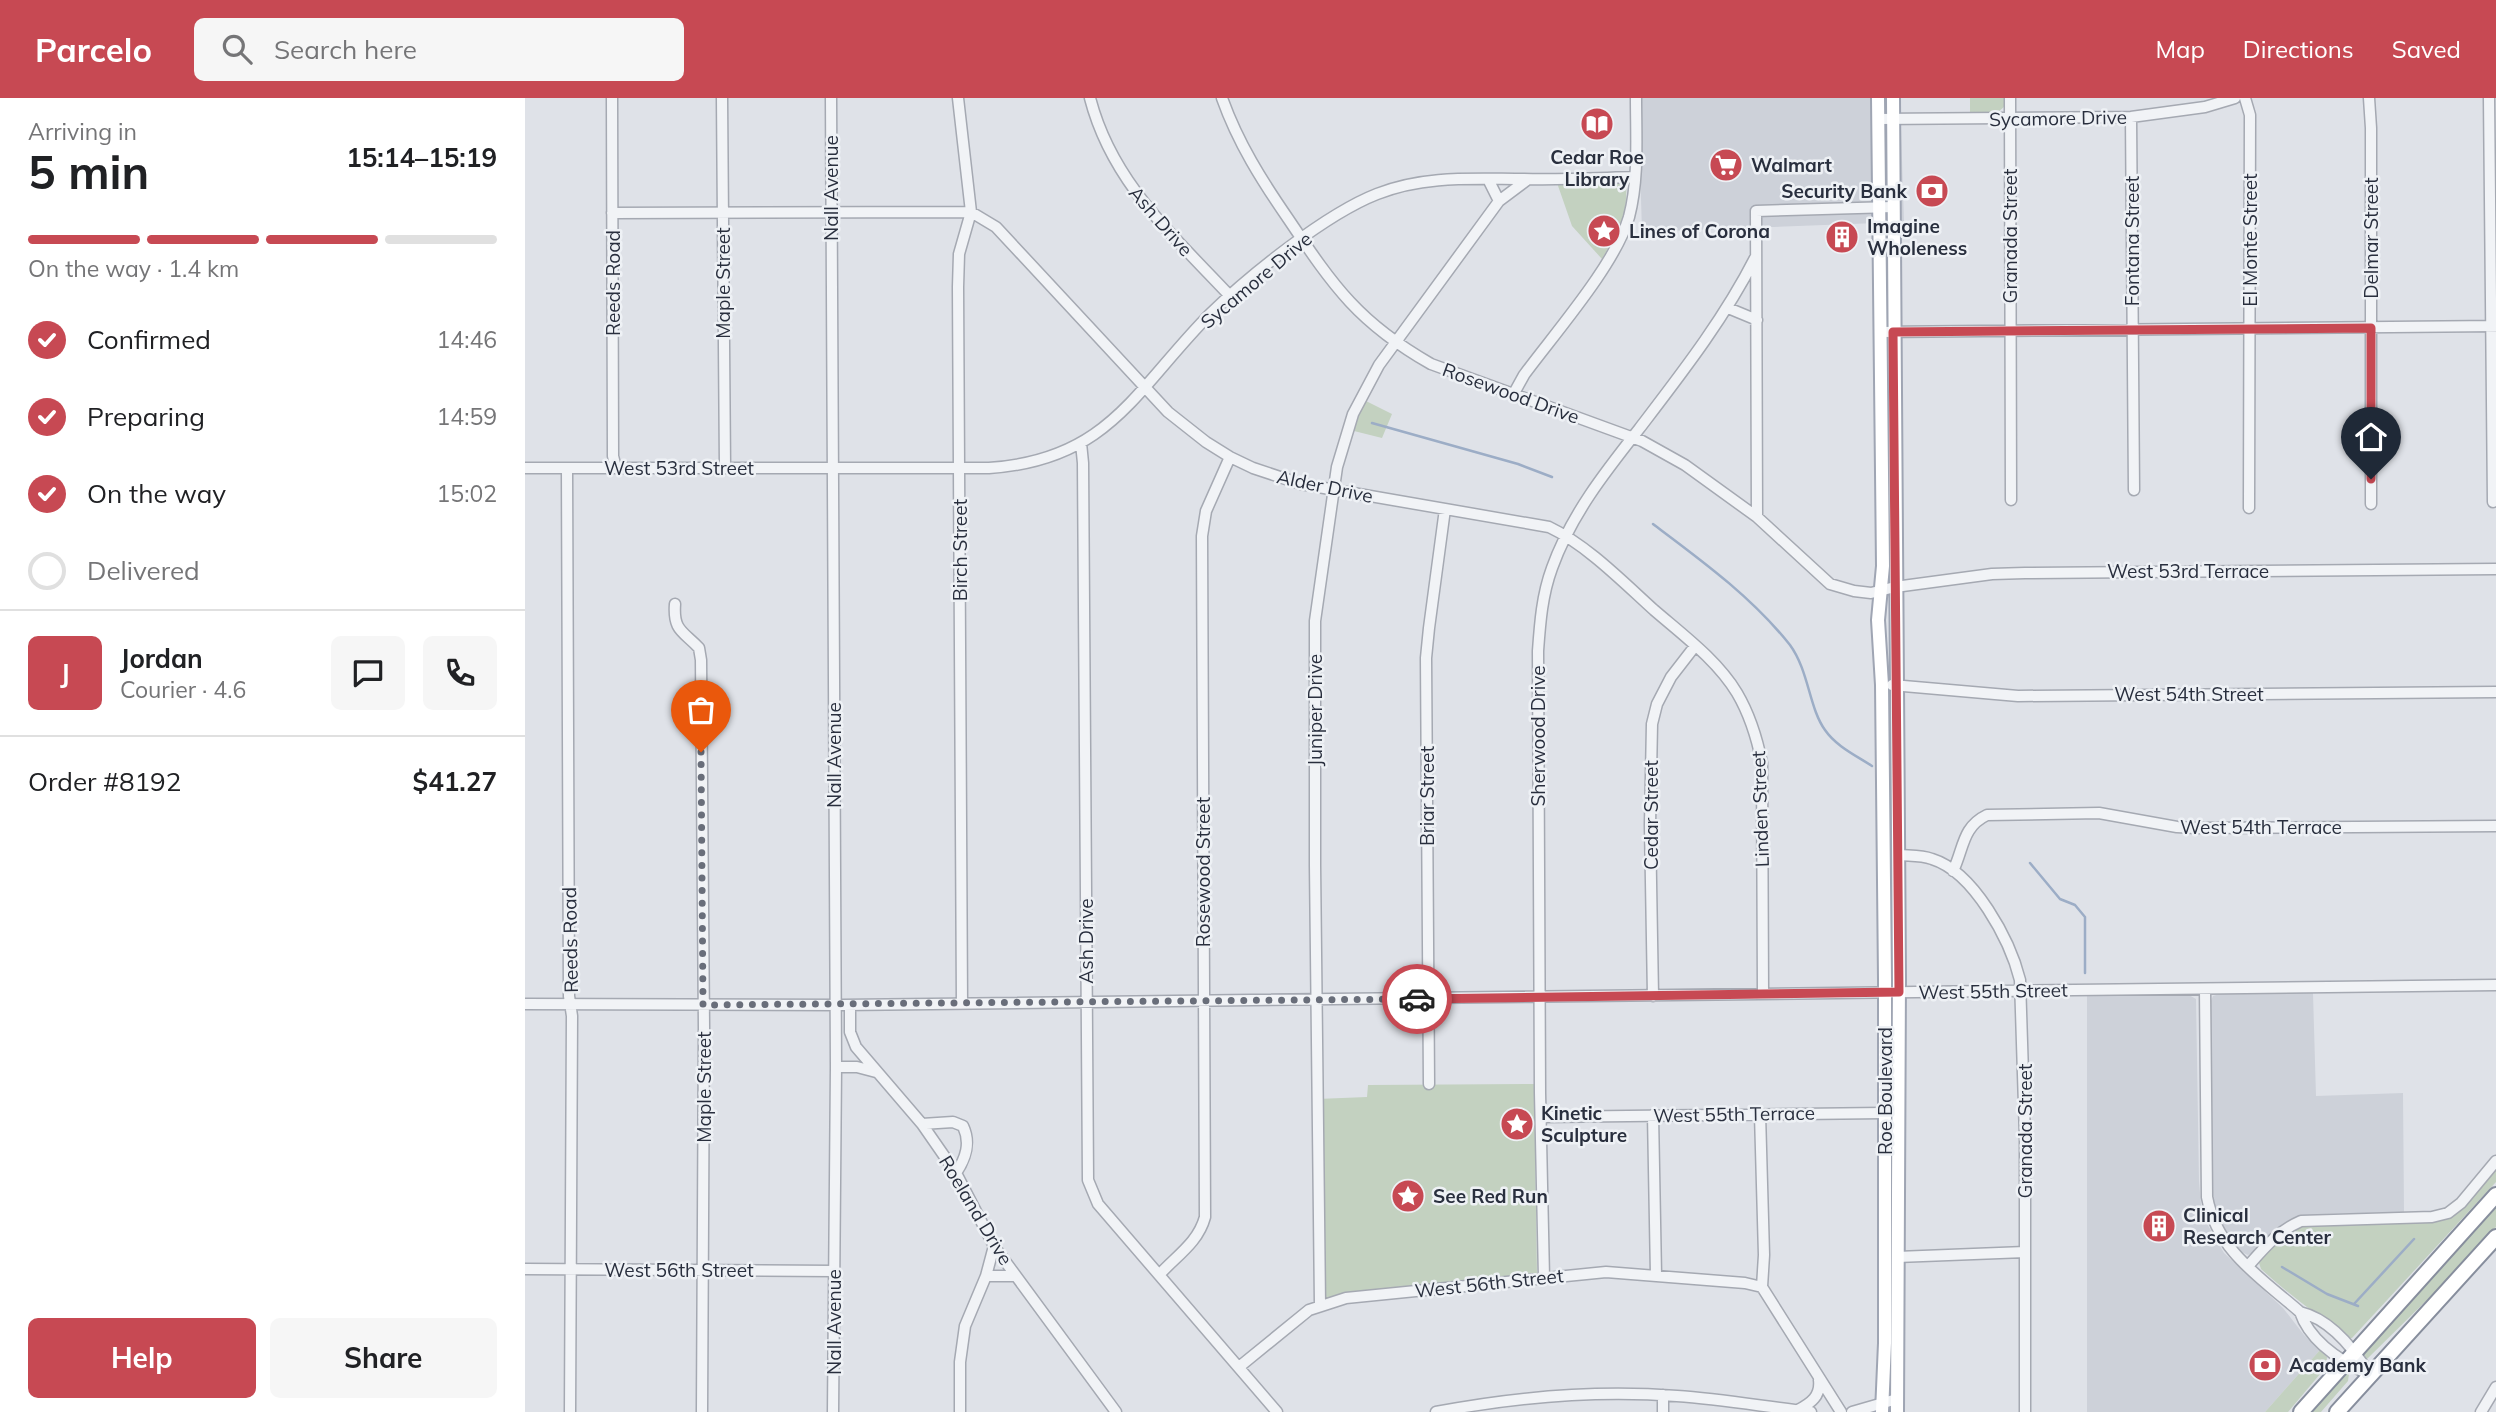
<!DOCTYPE html>
<html lang="en">
<head>
<meta charset="utf-8">
<style>
	:root { --surface:#fff; --page:#f6f6f6; --text:#202124; --muted:#757577; --line:#e0e0e0; --accent:#c74953 }
	body { margin:0; font-family:Mulish,sans-serif; background:var(--page); color:var(--text); height:100vh; display:flex; flex-direction:column; font-size:26px; white-space:nowrap }
	* { box-sizing:border-box; margin:0 }
	p { font-size:23px; color:var(--muted) }
	.icon { flex:none; width:38px; height:38px; fill:none; stroke:currentColor; stroke-width:2; stroke-linecap:round; stroke-linejoin:round }
	.map { position:relative; flex:1; overflow:hidden }
	.side { display:flex; flex-direction:column; background:var(--surface); width:525px }
	.side>* { flex:none }
	.pin { position:absolute; display:grid; place-items:center; width:60px; height:60px; color:#fff; margin:-72px -30px; border-radius:50% 50% 50% 0; rotate:-45deg; box-shadow:0 0 7px #0007 }
	.pin .icon { rotate:45deg }
	.courier { position:absolute; display:grid; place-items:center; width:70px; height:70px; margin:-35px; border:5px solid #c74953; border-radius:50%; background:#fff; color:#222; box-shadow:0 2px 9px #0007 }
	.head em { font-style:normal; font-weight:700 }
	.head div { display:flex; flex-direction:column-reverse }
	.head { display:flex; align-items:center; justify-content:space-between; height:119px; padding:0 28px }
	h1 { font-size:46px; font-weight:700; line-height:52px }
	.bar { display:grid; grid-template-columns:repeat(4,1fr); gap:10px 7px; align-content:center; height:84px; padding:0 28px }
	.bar i { height:9px; border-radius:5px; background:var(--line) }
	.bar .selected { background:var(--accent) }
	.bar p { grid-column:span 4 }
	.line { display:flex; align-items:center; gap:18px; padding:0 28px; border-top:2px solid var(--line) }
	.line div { flex:1 }
	.round { display:grid; place-items:center; flex:none; width:74px; height:74px; border-radius:10px; background:var(--page) }
	ol { padding:0 28px; list-style:none }
	li { display:flex; align-items:center; gap:21px; height:77px }
	li p { margin-inline-start:auto }
	li .icon { padding:7px; border-radius:50%; background:var(--accent); color:#fff; stroke-width:4 }
	li:last-child { color:var(--muted) }
	li i { width:38px; height:38px; border:4px solid var(--line); border-radius:50% }
	.action { display:flex; gap:14px; margin-top:auto; padding:14px 28px }
	.action a { flex:1; height:80px; border-radius:10px; background:var(--accent); color:#fff; font-size:28px; font-weight:700; line-height:80px; text-align:center }
	.action a+a { background:var(--page); color:var(--text) }
	header { display:flex; align-items:center; gap:42px; box-sizing:border-box; height:98px; padding:0 35px; background:var(--accent); color:#fff }
	header strong { font-size:33px }
	nav { display:flex; gap:38px; margin-inline-start:auto; font-size:24px }
	.search { width:490px; height:63px; background:var(--page); display:flex; align-items:center; gap:18px; box-sizing:border-box; padding:0 24px; border-radius:10px; color:var(--muted); font-size:26px }
	main { display:flex; flex:1; min-height:0 }
	.map>svg:first-child { display:block }
</style>
</head>
<body>
<header>
<strong>Parcelo</strong>
<div class="search"><svg class="icon" aria-label="search" viewBox="0 0 24 24"><circle cx="10" cy="10" r="6"/><path d="M15 15l6 6"/></svg>Search here</div>
<nav><a>Map</a><a>Directions</a><a>Saved</a></nav>
</header>
<main>
<section class="side">
<div class="head"><div><h1>5 min</h1><p>Arriving in</p></div><em>15:14–15:19</em></div>
<div class="bar"><i class="selected"></i><i class="selected"></i><i class="selected"></i><i></i><p>On the way · 1.4 km</p></div>
<ol>
<li><svg class="icon" aria-label="check" viewBox="0 0 24 24"><path d="M5 12l5 5 9-10"/></svg>Confirmed<p>14:46</p></li>
<li><svg class="icon" aria-label="check" viewBox="0 0 24 24"><path d="M5 12l5 5 9-10"/></svg>Preparing<p>14:59</p></li>
<li><svg class="icon" aria-label="check" viewBox="0 0 24 24"><path d="M5 12l5 5 9-10"/></svg>On the way<p>15:02</p></li>
<li><i></i>Delivered</li>
</ol>
<div class="line" style="height:126px"><b class="round" style="background:var(--accent);color:#fff">J</b><div><b>Jordan</b><p>Courier · 4.6</p></div><a class="round"><svg class="icon" aria-label="chat" viewBox="0 0 24 24"><path d="M4 5h16v11H9l-5 4z"/></svg></a><a class="round"><svg class="icon" aria-label="phone" viewBox="0 0 24 24"><path d="M5 4h4l2 5-3 2q2 4 5 5l2-3 5 2v4C11 20 4 13 5 4z"/></svg></a></div>
<div class="line" style="height:91px"><div>Order #8192</div><b>$41.27</b></div>
<div class="action"><a>Help</a><a>Share</a></div>
</section>
<div class="map">
<svg width="1971" height="1314" viewBox="0 0 1971 1314">
	<rect width="100%" height="100%" fill="#dfe2e8"/>
	<path fill="#cdd1d9" d="M 1113,0 L 1375,0 L 1379,124 L 1117,134 Z
		M 1698,895 L 1788,895 L 1791,998 L 1878,995 L 1879,1114 L 1798,1116 L 1770,1120 L 1752,1130 L 1730,1153 L 1723,1157 L 1714,1153 L 1700,1136 L 1689,1111 L 1686,1094 L 1685,905 L 1688,898 Z
		M 1562,898 L 1664,897 L 1671,901 L 1674,1083 L 1676,1106 L 1681,1124 L 1699,1155 L 1758,1210 L 1779,1237 L 1795,1252 L 1740,1314 L 1562,1314 Z"/>
	<path fill="#c3d1c0" d="M 1445,0 L 1480,0 L 1480,8 L 1472,15 L 1445,16 Z
		M 1102,81 L 1100,119 L 1077,161 L 1047,128 L 1031,82 Z
		M 839,302 L 867,316 L 857,340 L 825,332 Z
		M 1009,986 L 1012,1175 L 821,1200 L 795,1207 L 792,1001 L 842,999 L 843,987 Z
		M 1971,1069 L 1971,1084 L 1827,1240 L 1822,1240 C 1793,1217 1763,1196 1736,1171 L 1734,1165 L 1737,1158 L 1757,1140 L 1774,1129 L 1793,1126 L 1906,1124 L 1924,1120 L 1932,1114 Z
		M 1971,1109 L 1971,1129 L 1912,1192 L 1841,1262 L 1837,1258 L 1838,1254 Z
		M 1795,1252 L 1802,1259 L 1801,1269 L 1763,1314 L 1740,1314 Z
		M 1819,1275 L 1824,1276 L 1823,1283 L 1796,1314 L 1784,1314 Z"/>
	<g fill="none" stroke-linecap="round" stroke-linejoin="round">
		<path stroke="#9cadc6" stroke-width="2.5" d="M 847,325 L 993,366 L 1027,379
			M 1128,426 C 1176,462 1227,499 1265,547 C 1284,573 1284,610 1300,632 C 1311,648 1330,657 1347,668
			M 1505,765 L 1535,801 L 1550,807 L 1560,819 L 1560,875
			M 1757,1169 L 1802,1196 L 1833,1208
			M 1829,1206 L 1889,1141"/>
		<defs>
			<path id="minor" d="M 87,0 L 88,358 L 91,370
				M 197,0 L 200,370
				M 306,0 L 311,969 L 308,1314
				M 433,0 L 446,114 L 434,156 L 433,189 L 437,906
				M 565,0 C 587,85 648,137 705,198
				M 697,0 C 713,45 737,83 764,122 C 809,189 834,225 906,266 L 1117,343 L 1160,367 L 1232,419 L 1305,486 L 1329,493 L 1346,495 L 1370,489 L 1467,476 L 1500,475 L 1971,471
				M 1485,0 L 1486,402
				M 1720,0 L 1725,17 L 1724,410
				M 1844,0 L 1846,30 L 1846,406
				M 1964,0 L 1968,404
				M 1606,19 L 1609,392
				M 1354,21 L 1606,19 L 1680,9 L 1710,0
				M 963,81 L 974,103
				M 87,115 L 446,114 L 471,129 L 643,314 L 681,344 L 705,359 L 728,370 L 776,386 L 1024,429 C 1062,447 1098,484 1129,512 C 1158,537 1192,562 1212,595 C 1225,617 1232,640 1237,665 L 1238,896
				M 1203,210 L 1232,222
				M 1355,234 L 1971,228
				M 988,297 L 999,277 C 1030,235 1090,167 1104,119 C 1114,81 1111,39 1111,0
				M 556,345 L 558,365 L 563,1082 L 573,1106 L 752,1314
				M 0,370 L 464,370 C 584,362 610,292 685,216 C 725,177 801,116 852,96 C 899,77 949,81 999,81 C 1036,82 1073,80 1110,79
				M 42,370 L 44,898 L 47,918 L 45,1314
				M 1232,419 L 1231,113 L 1368,109
				M 150,506 C 148,533 158,533 174,550 L 176,562 L 179,930 L 177,1314
				M 1367,587 L 1493,598 L 1971,594
				M 1374,757 C 1385,758 1396,757 1407,761 C 1449,774 1485,842 1495,882 L 1500,1039 L 1500,1314
				M 1428,773 C 1439,750 1437,729 1462,717 L 1574,715 L 1652,729 L 1670,730 L 1971,728
				M 1680,891 L 1682,1099 C 1692,1153 1735,1179 1775,1214 C 1805,1221 1829,1251 1845,1277
				M 1128,898 L 1125,727 L 1127,626 L 1132,606 L 1146,579 L 1170,548
				M 0,906 L 318,907 L 1971,887
				M 325,907 L 325,934 L 331,949 L 397,1026 L 431,1075 L 469,1148 L 591,1314
				M 311,969 L 332,969 L 351,974
				M 904,986 L 901,560 L 904,530 L 920,411
				M 1235,1016 L 1239,1157 L 1237,1189 L 1316,1314
				M 1128,1017 L 1131,1177
				M 1016,1019 L 1359,1015
				M 397,1026 L 428,1024 L 438,1028 C 446,1045 441,1060 431,1075
				M 1372,1159 L 1500,1154
				M 1723,1168 C 1739,1150 1753,1133 1776,1123 L 1907,1119 L 1923,1115 L 1936,1105 L 1971,1063
				M 0,1171 L 309,1173
				M 634,1177 C 651,1158 673,1145 680,1119 L 677,438 L 681,413 L 705,359
				M 461,1178 L 490,1178
				M 1019,1180 L 1015,995 L 1013,553 C 1015,525 1017,497 1027,470 C 1046,417 1080,374 1114,331 C 1156,276 1199,221 1230,160
				M 795,1207 L 790,767 L 790,523 L 812,369 L 828,316 L 854,267 L 974,103 L 1002,82
				M 1775,1214 C 1785,1244 1817,1264 1845,1277
				M 714,1269 L 784,1212 L 821,1200 L 1081,1174 L 1220,1185 L 1237,1189
				M 1273,1312 C 1286,1305 1296,1298 1294,1282
				M 435,1314 L 435,1264 L 440,1228 L 461,1178 L 469,1148
				M 911,1314 C 990,1299 1072,1292 1152,1298 C 1197,1301 1241,1309 1286,1314
				M 1138,1314 L 1138,1297
				M 1327,1314 L 1372,1301
				M 1956,1314 L 1971,1289"/>
			<path id="major" d="M 1353,0 L 1358,468 L 1353,522 L 1357,587 L 1360,881 L 1360,1245 L 1357,1314
				M 1368,0 L 1374,881 L 1372,1314"/>
			<path id="highway" d="M 1776,1314 L 1971,1097
				M 1812,1314 L 1971,1139"/>
		</defs>
		<use href="#minor" stroke="#a5a9b2" stroke-width="13"/>
		<use href="#major" stroke="#9fa5b3" stroke-width="16"/>
		<use href="#highway" stroke="#878e9d" stroke-width="18"/>
		<use href="#minor" stroke="#f1f3f6" stroke-width="10"/>
		<use href="#major" stroke="#fff" stroke-width="12"/>
		<use href="#highway" stroke="#fff" stroke-width="14"/>
	</g>
	<g fill="none" stroke-linecap="round" stroke-linejoin="round">
		<path stroke="#696e7a" stroke-width="7" stroke-dasharray="0 12.6" d="M 176,654 L 178,907 L 892,901"/>
		<path stroke="#c74953" stroke-width="9" d="M 892,901 L 1374,894 L 1368,234 L 1846,230 L 1846,381"/>
	</g>
	<defs>
		<symbol id="library-disc" viewBox="-11 -11 22 22"><circle r="9.5" fill="#c74953" stroke="#eef1f5"/><path d="M-6-4Q-3-5.5-.7-3.5V5Q-3 3-6 4ZM6-4Q3-5.5 .7-3.5V5Q3 3 6 4Z" fill="#fff"/></symbol>
		<symbol id="supermarket-disc" viewBox="-11 -11 22 22"><circle r="9.5" fill="#c74953" stroke="#eef1f5"/><path d="M-6-5.5h2.5l.6 2H6L4.5 2H-2.5L-4.4-4H-6ZM-1.5 3.2a1.3 1.3 0 1 0 .1 0ZM3 3.2a1.3 1.3 0 1 0 .1 0Z" fill="#fff"/></symbol>
		<symbol id="bank-disc" viewBox="-11 -11 22 22"><circle r="9.5" fill="#c74953" stroke="#eef1f5"/><path d="M-6-4H6V4H-6ZM0-2.3a2.3 2.3 0 1 0 0 4.6a2.3 2.3 0 1 0 0-4.6Z" fill="#fff"/></symbol>
		<symbol id="sight-disc" viewBox="-11 -11 22 22"><circle r="9.5" fill="#c74953" stroke="#eef1f5"/><path d="M0-6L1.8-2.2L6-1.7L2.9 1.2L3.7 5.4L0 3.3L-3.7 5.4L-2.9 1.2L-6-1.7L-1.8-2.2Z" fill="#fff"/></symbol>
		<symbol id="building-disc" viewBox="-11 -11 22 22"><circle r="9.5" fill="#c74953" stroke="#eef1f5"/><path d="M-4-6H4V6H1V3H-1V6H-4ZM-2.5-4.3h1.7v1.8h-1.7ZM.8-4.3h1.7v1.8H.8ZM-2.5-1h1.7V.8h-1.7ZM.8-1h1.7V.8H.8Z" fill="#fff"/></symbol>
	</defs>
	<g fill-rule="evenodd">
		<use href="#library-disc" x="1053" y="7" width="38" height="38"/>
		<use href="#supermarket-disc" x="1182" y="48" width="38" height="38"/>
		<use href="#bank-disc" x="1388" y="74" width="38" height="38"/>
		<use href="#sight-disc" x="1060" y="114" width="38" height="38"/>
		<use href="#building-disc" x="1298" y="120" width="38" height="38"/>
		<use href="#sight-disc" x="973" y="1007" width="38" height="38"/>
		<use href="#sight-disc" x="864" y="1079" width="38" height="38"/>
		<use href="#building-disc" x="1615" y="1109" width="38" height="38"/>
		<use href="#bank-disc" x="1721" y="1248" width="38" height="38"/>
	</g>
	<g text-anchor="middle" dominant-baseline="central" stroke-width="5" stroke-linejoin="round" paint-order="stroke">
		<g font-size="19" fill="#292f3e" stroke="#eef1f5">
			<text transform="translate(1533 20) rotate(-1)">Sycamore Drive</text>
			<text transform="translate(306 90) rotate(-90)">Nall Avenue</text>
			<text transform="translate(636 123) rotate(49)">Ash Drive</text>
			<text transform="translate(1485 138) rotate(-90)">Granada Street</text>
			<text transform="translate(1846 140) rotate(-90)">Delmar Street</text>
			<text transform="translate(1725 142) rotate(-90)">El Monte Street</text>
			<text transform="translate(1607 143) rotate(-90)">Fontana Street</text>
			<text transform="translate(731 182) rotate(-40)">Sycamore Drive</text>
			<text transform="translate(88 185) rotate(-90)">Reeds Road</text>
			<text transform="translate(198 185) rotate(-90)">Maple Street</text>
			<text transform="translate(986 295) rotate(20)">Rosewood Drive</text>
			<text x="154" y="370">West 53rd Street</text>
			<text transform="translate(800 388) rotate(12)">Alder Drive</text>
			<text transform="translate(435 452) rotate(-90)">Birch Street</text>
			<text x="1663" y="473">West 53rd Terrace</text>
			<text x="1664" y="596">West 54th Street</text>
			<text transform="translate(790 612) rotate(-90)">Juniper Drive</text>
			<text transform="translate(1013 638) rotate(-90)">Sherwood Drive</text>
			<text transform="translate(309 657) rotate(-90)">Nall Avenue</text>
			<text transform="translate(902 698) rotate(-90)">Briar Street</text>
			<text transform="translate(1235 711) rotate(-92)">Linden Street</text>
			<text transform="translate(1126 717) rotate(-90)">Cedar Street</text>
			<text x="1736" y="729">West 54th Terrace</text>
			<text transform="translate(678 774) rotate(-90)">Rosewood Street</text>
			<text transform="translate(45 842) rotate(-91)">Reeds Road</text>
			<text transform="translate(561 843) rotate(-90)">Ash Drive</text>
			<text transform="translate(1468 893) rotate(-1)">West 55th Street</text>
			<text transform="translate(179 989) rotate(-90)">Maple Street</text>
			<text transform="translate(1360 993) rotate(-90)">Roe Boulevard</text>
			<text transform="translate(1209 1016) rotate(-1)">West 55th Terrace</text>
			<text transform="translate(1500 1033) rotate(-90)">Granada Street</text>
			<text transform="translate(451 1112) rotate(59)">Roeland Drive</text>
			<text x="154" y="1172">West 56th Street</text>
			<text transform="translate(964 1185) rotate(-6)">West 56th Street</text>
			<text transform="translate(309 1224) rotate(-90)">Nall Avenue</text>
		</g>
		<g font-size="19" font-weight="bold" fill="#292f3e" stroke="#eef1f5" text-anchor="start">
			<text x="1072" y="59" text-anchor="middle">Cedar Roe<tspan x="1072" dy="22">Library</tspan></text>
			<text x="1226" y="67">Walmart</text>
			<text x="1382" y="93" text-anchor="end">Security Bank</text>
			<text x="1342" y="128">Imagine<tspan x="1342" dy="22">Wholeness</tspan></text>
			<text x="1104" y="133">Lines of Corona</text>
			<text x="1016" y="1015">Kinetic<tspan x="1016" dy="22">Sculpture</tspan></text>
			<text x="908" y="1098">See Red Run</text>
			<text x="1658" y="1117">Clinical<tspan x="1658" dy="22">Research Center</tspan></text>
			<text x="1764" y="1267">Academy Bank</text>
		</g>
	</g>
</svg>
<div class="pin" style="left:176px;top:654px;background:#ea580c"><svg class="icon" aria-label="bag" viewBox="0 0 24 24"><path d="M5 8h14l-1 12H6zM9 8a3 3 0 0 1 6 0"/></svg></div>
<div class="pin" style="left:1846px;top:381px;background:#1f2937"><svg class="icon" aria-label="home" viewBox="0 0 24 24"><path d="M3 11l9-7 9 7M6 9v11h12V9"/></svg></div>
<div class="courier" style="left:892px;top:901px"><svg class="icon" aria-label="car" viewBox="0 0 24 24"><path d="M5 17H2v-5l4-1 3-4h7l3 4 3 1v5h-3M9 17h6M6 11h13"/><circle cx="7" cy="17" r="2"/><circle cx="17" cy="17" r="2"/></svg></div>
</div>
</main>
</body>
</html>
